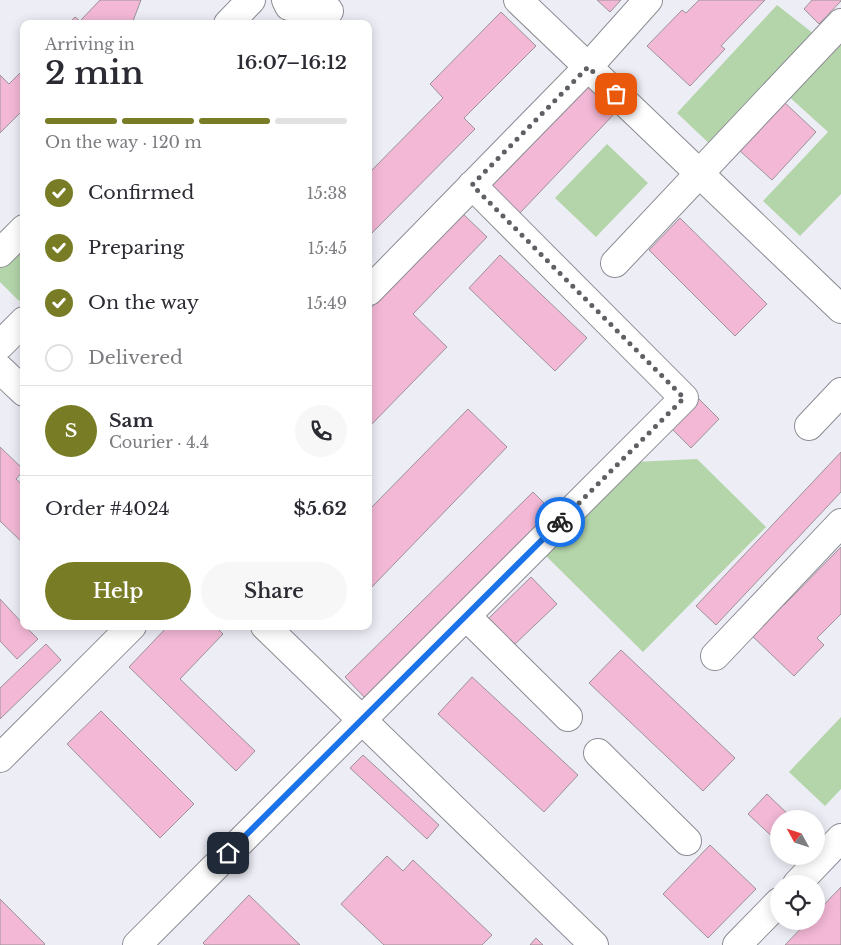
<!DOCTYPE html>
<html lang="en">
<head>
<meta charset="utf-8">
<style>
	:root { --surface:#fff; --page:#f7f7f7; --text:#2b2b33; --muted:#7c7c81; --line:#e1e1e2; --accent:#787c25 }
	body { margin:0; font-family:"Libre Baskerville",serif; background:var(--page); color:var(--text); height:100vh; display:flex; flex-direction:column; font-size:19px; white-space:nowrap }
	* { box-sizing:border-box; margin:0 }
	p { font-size:16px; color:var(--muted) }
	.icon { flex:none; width:28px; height:28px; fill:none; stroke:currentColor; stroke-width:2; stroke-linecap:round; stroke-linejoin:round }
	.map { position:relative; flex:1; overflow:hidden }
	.details { position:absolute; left:20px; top:20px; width:352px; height:610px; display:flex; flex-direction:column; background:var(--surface); border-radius:10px; box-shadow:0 2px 12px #0003 }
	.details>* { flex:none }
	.needle { width:32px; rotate:310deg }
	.fabs { position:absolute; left:770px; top:810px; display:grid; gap:10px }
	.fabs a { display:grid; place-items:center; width:55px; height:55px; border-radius:50%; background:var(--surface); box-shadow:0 2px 12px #0003; font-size:25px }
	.pin { position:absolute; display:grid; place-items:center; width:42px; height:42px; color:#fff; margin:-21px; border-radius:10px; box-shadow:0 2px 8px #0006 }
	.courier { position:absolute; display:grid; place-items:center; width:50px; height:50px; margin:-25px; border:4px solid #1a73e8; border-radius:50%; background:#fff; color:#222; box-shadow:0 1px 6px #0007 }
	.headline em { font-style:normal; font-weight:600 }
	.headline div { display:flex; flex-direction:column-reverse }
	.headline { display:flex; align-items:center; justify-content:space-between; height:85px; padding:0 25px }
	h1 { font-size:32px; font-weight:600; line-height:38px }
	.bar { display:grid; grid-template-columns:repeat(4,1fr); gap:8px 5px; align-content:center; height:60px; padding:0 25px }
	.bar i { height:6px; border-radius:4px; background:var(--line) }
	.bar .on { background:var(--accent) }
	.bar p { grid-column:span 4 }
	.line { display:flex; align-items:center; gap:12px; padding:0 25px; border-top:1px solid var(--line) }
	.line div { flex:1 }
	.round { display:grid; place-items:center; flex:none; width:52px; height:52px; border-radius:26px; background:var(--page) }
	ol { padding:0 25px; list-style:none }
	li { display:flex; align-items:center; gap:15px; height:55px }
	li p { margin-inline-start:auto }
	li .icon { padding:5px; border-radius:50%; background:var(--accent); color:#fff; stroke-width:4 }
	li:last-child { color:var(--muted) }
	li i { width:28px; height:28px; border:2px solid var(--line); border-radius:50% }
	.cta { display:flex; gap:10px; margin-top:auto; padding:10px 25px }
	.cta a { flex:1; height:58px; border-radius:30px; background:var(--accent); color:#fff; font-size:20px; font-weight:600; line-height:58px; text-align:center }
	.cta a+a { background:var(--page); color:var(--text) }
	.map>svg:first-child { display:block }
</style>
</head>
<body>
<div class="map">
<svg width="841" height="945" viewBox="0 0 841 945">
	<rect width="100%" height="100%" fill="#ecedf5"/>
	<path fill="#b4d5aa" d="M 777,5 L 828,45 L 841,32 L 841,194 L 800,236 L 763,201 L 828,132 L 774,83 L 714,148 L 677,113 Z
		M 607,144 L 648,183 L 596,237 L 555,198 Z
		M 24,245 L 24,297 L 19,301 L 0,282 L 0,268 Z
		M 697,459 L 766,527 L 643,652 L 544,554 L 634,462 Z
		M 841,717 L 841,789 L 825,806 L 789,772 Z"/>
	<path fill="#f3b8d6" stroke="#9b9397" d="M 100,0 L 141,0 L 133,21 L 130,24 L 68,24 L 75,17 L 80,21 Z
		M 597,0 L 621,0 L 610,12 Z
		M 699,0 L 765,0 L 721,46 L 725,49 L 690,86 L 647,46 L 682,10 L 686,13 Z
		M 812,0 L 841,0 L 841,1 L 819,24 L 804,9 Z
		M 501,12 L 536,46 L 464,118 L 475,129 L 369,236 L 369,173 L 443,98 L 430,84 Z
		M 24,69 L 24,109 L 0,133 L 0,75 L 9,84 Z
		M 587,85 L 616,112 L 519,214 L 490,186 Z
		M 784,102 L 816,132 L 772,180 L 739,150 Z
		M 462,213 L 487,237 L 413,314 L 447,347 L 369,427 L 369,310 Z
		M 680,218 L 767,304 L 735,336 L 649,250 Z
		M 500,255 L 587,338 L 555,371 L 469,288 Z
		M 699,399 L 719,419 L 691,448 L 671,428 Z
		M 468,409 L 507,447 L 369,590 L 369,510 Z
		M 0,447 L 24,470 L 16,479 L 24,486 L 24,544 L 0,521 Z
		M 841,452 L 841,492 L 716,625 L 696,606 Z
		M 533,492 L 554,513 L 366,699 L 345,677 Z
		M 841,547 L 841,614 L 817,638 L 824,645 L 794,676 L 748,632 L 779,600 L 784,605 Z
		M 531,577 L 557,604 L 514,645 L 489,618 Z
		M 0,599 L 24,625 L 24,626 L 25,626 L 38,639 L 17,659 L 0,641 Z
		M 168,626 L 215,626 L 223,634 L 180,679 L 255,751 L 236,771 L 129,667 Z
		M 46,644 L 61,660 L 0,719 L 0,688 Z
		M 621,650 L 735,758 L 703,791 L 589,683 Z
		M 472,677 L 578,775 L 544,812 L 438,714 Z
		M 101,711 L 194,804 L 160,838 L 67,744 Z
		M 363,755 L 439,825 L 427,839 L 350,768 Z
		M 767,794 L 793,819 L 779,819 L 779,843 L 748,814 Z
		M 710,845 L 756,889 L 708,938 L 663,894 Z
		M 387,856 L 403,871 L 413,860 L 492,935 L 482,945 L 384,945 L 341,904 Z
		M 841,887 L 841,945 L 785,945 L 808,921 L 816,921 L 816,913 Z
		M 249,895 L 300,945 L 205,945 L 203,943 Z
		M 0,899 L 45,944 L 44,945 L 0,945 Z
		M 536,938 L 543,945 L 530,945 Z"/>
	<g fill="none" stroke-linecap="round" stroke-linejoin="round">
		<defs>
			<path id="minor" d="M 286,0 L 289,6 L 329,11
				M 518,0 L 841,309
				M 228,24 L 251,0
				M 0,253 L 24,229
				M 615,263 L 841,23
				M 369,291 L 588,67 L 648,0
				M 0,345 L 24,321
				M 0,369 L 24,392
				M 809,426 L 841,392
				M 466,616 L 568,717
				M 265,626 L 594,945
				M 715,656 L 841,523
				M 598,753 L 687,841
				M 0,758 L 132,626
				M 797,884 L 841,838
				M 137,945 L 684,398 L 472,185
				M 737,945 L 779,902"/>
		</defs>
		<use href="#minor" stroke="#8c8d94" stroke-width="30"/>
		<use href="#minor" stroke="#fff" stroke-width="28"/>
	</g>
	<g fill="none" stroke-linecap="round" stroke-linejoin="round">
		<path stroke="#5f5f64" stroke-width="5" stroke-dasharray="0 9" d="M 560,522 L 684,398 L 472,185 L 588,67 L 616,94"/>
		<path stroke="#1a73e8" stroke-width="6" d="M 228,853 L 560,522"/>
	</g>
</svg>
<div class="fabs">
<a><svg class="needle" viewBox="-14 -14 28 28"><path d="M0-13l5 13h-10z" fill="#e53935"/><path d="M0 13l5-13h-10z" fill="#7c7c81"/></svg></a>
<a><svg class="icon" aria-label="locate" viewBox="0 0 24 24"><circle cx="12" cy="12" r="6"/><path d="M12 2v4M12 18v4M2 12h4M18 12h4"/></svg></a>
</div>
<div class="pin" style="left:616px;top:94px;background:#ea580c"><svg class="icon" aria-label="bag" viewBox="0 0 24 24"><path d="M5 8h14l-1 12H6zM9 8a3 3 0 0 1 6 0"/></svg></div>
<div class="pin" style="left:228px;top:853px;background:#1f2937"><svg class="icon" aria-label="home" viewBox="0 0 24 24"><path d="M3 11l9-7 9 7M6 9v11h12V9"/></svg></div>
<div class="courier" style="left:560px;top:522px"><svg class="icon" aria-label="bike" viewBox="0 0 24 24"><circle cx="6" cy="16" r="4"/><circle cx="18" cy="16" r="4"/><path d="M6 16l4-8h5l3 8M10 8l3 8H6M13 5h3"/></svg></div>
<section class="details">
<div class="headline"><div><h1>2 min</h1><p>Arriving in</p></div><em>16:07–16:12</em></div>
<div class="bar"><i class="on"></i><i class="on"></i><i class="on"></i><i></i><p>On the way · 120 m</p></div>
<ol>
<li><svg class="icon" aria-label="check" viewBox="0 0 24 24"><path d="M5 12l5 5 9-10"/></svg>Confirmed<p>15:38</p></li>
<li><svg class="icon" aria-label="check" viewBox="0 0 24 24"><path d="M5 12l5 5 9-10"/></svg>Preparing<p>15:45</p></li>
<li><svg class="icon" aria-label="check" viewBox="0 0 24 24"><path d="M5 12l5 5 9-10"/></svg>On the way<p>15:49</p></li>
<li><i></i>Delivered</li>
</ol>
<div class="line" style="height:90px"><b class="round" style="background:var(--accent);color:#fff">S</b><div><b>Sam</b><p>Courier · 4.4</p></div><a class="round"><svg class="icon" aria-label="phone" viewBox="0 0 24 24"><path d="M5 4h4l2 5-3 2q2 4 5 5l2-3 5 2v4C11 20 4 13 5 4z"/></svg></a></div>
<div class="line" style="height:65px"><div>Order #4024</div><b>$5.62</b></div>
<div class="cta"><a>Help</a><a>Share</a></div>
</section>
</div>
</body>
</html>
